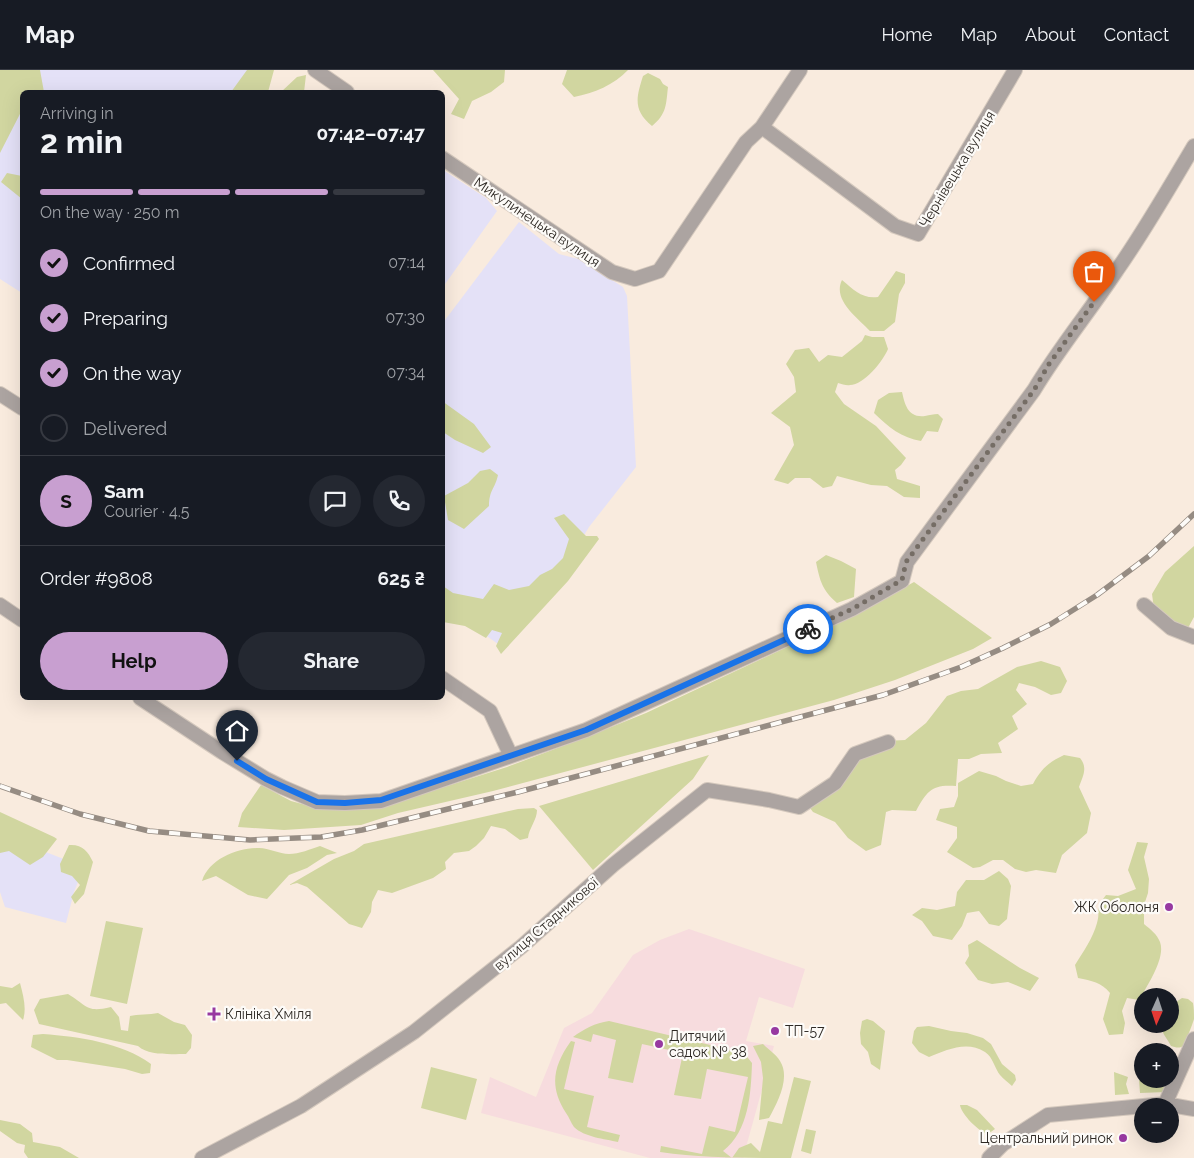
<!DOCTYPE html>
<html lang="en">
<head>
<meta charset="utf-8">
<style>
	:root { --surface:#171b24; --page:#242831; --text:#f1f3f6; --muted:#9ea1a6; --line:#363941; --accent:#c89fd0 }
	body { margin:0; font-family:Raleway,sans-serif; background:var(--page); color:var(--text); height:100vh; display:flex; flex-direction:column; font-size:19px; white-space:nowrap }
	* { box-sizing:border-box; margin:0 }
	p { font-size:16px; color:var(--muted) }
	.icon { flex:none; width:28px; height:28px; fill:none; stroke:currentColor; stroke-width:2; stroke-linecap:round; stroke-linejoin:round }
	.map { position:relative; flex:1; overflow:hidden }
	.side { position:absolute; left:20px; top:20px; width:425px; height:610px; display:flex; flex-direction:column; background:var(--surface); border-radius:8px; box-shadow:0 5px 20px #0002 }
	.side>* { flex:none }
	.needle { width:32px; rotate:183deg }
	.tools { position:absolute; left:1134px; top:918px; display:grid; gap:10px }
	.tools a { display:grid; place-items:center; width:45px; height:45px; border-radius:50%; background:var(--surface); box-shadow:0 5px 20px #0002; font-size:25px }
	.pin { position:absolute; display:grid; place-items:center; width:42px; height:42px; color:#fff; margin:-51px -21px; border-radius:50% 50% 50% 0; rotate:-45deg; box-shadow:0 0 5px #0007 }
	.pin .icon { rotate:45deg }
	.courier { position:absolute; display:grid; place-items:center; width:50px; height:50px; margin:-25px; border:4px solid #1a73e8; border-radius:50%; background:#fff; color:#222; box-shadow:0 1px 6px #0007 }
	.headline em { font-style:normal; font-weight:700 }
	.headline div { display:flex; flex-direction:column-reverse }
	.headline { display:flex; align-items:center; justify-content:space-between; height:85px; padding:0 20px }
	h1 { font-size:32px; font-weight:700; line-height:38px }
	.bar { display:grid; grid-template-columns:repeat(4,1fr); gap:8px 5px; align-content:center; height:60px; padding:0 20px }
	.bar i { height:6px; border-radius:4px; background:var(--line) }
	.bar .active { background:var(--accent) }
	.bar p { grid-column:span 4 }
	.line { display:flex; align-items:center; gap:12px; padding:0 20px; border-top:1px solid var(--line) }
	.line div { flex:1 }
	.round { display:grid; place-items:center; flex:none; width:52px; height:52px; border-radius:26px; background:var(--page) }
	ol { padding:0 20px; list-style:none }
	li { display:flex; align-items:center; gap:15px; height:55px }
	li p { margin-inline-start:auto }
	li .icon { padding:5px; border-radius:50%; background:var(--accent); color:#111; stroke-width:4 }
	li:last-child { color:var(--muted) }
	li i { width:28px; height:28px; border:2px solid var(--line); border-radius:50% }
	.cta { display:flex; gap:10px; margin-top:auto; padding:10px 20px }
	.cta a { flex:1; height:58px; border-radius:30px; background:var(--accent); color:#111; font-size:20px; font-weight:700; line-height:58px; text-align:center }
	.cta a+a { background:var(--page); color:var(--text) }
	header { display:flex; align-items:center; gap:30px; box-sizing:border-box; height:70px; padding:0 25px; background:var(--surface); border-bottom:1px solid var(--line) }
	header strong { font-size:24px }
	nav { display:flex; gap:28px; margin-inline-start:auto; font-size:18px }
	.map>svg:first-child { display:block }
</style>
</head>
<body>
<header>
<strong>Map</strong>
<nav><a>Home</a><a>Map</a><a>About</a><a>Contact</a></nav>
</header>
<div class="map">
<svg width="1194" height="1088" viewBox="0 0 1194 1088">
	<rect width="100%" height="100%" fill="#f9ebde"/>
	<path fill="#e4e1f7" d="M 36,0 L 262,0 L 244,22 L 24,22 Z
		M 22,24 L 22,223 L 0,209 L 0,64 Z
		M 443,100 L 486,128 L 497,141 L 443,217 Z
		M 519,152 L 559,184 L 578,189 L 623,217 L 627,226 L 636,397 L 589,457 L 555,514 L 505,579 L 443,535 L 442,254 Z
		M 0,764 L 84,797 L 74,822 L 66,853 L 5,837 L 0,822 Z"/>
	<path fill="#f7dcde" d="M 689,859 L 805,899 L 793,938 L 759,927 L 746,971 L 774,976 L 743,1088 L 650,1088 L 481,1043 L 490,1007 L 536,1027 L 564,958 L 592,943 L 633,885 L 660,870 Z"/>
	<path fill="#d1d6a0" d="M 0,0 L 40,0 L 44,22 L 22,22 L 22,40 L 0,83 Z
		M 247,0 L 274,0 L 268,22 L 231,22 Z
		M 433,0 L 505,0 L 504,12 L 491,22 L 472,31 L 464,49 L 451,44 L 459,29 Z
		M 567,0 L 628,0 C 614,15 594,23 574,27 L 562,14 Z
		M 648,3 L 660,9 L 663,14 L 668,17 C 666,34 667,44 652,56 C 633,40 636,28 643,6 Z
		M 306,5 L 304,22 L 281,22 L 297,7 Z
		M 7,103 L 22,106 L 22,129 L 1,112 Z
		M 896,201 L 905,204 L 905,213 L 899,224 L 895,252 L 884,261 L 870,261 C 858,248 832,230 842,210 C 854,220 862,229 878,227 Z
		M 865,265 L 872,267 L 884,267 L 888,279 C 883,291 864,315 850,315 C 847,316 842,314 838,313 L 835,322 L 844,334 L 876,356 L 906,388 L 901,395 L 895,400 L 897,409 L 920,416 L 920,428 L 904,427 L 887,416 L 871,415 L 837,406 L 832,416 L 823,418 L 810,408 L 795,408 L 788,414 L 774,410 L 794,375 L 790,357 L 771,343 L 796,322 L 794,307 L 786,294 L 795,280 L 809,278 L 819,292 L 828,285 L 842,287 L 862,271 Z
		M 902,322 C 905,335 908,348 925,346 C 930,345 933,344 938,344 L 943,349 L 938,362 L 927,361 L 921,371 C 902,368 888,357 874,343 L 878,330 L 889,323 Z
		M 442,331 L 474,354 L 491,377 L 483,383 L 455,370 L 443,362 Z
		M 490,399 L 498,405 C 495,419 489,420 489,436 L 464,459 L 448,450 L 444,426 L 468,413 L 480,401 Z
		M 564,444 L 586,466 L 597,466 L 599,469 L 568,511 L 501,584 L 496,576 L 502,563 L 492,560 L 486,568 L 465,556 L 443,552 L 443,516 L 453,523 L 483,529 L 494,514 L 509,520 L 529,516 L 540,505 L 552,499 L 563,488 L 569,469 L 554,448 Z
		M 1194,476 L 1194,547 L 1188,558 L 1170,550 L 1154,539 L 1152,524 L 1165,502 Z
		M 826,485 L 841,491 L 856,499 L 854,527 L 837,533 C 822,520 820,511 816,492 Z
		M 914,512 L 992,568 L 973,579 L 895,610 L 834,630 L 493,721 L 398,743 L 361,755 L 284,760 L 238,757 L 242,743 L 261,715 L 291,731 L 317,738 L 384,736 L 507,697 L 584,668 L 646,643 L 851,547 Z
		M 1041,591 L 1060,597 L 1067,611 L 1061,623 L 1051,625 L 1035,617 L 1019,613 L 1016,620 L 1027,634 L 1012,646 L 1018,659 L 998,673 L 1002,683 L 981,684 L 969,689 L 958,689 L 956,716 C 932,714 927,721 916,741 L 892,740 L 886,742 L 881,775 L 866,781 L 848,768 L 835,752 L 813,742 L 810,738 L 833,707 L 885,671 L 905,670 L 926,653 L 947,626 L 961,621 L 978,619 L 1017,597 Z
		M 709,685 L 693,709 L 593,800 L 539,736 Z
		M 1064,685 L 1080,688 C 1088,698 1083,706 1079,717 L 1091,743 L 1087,763 L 1062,785 L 1056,803 L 1036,800 L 1026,802 L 1015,799 L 1003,790 L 993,790 L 980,797 L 973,798 L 947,782 L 957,768 L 957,757 L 936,750 L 940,739 L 954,737 L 958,726 L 958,713 L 979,701 L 996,706 L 1006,711 L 1021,716 L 1033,714 C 1041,699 1049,692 1064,685 Z
		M 534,738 L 537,740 C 537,750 529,758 528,768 L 520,770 L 505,759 L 491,756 L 484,768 L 476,776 L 469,781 L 454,783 L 445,792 L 446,799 L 433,808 L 392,823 L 378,820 L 372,832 L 371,842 L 362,858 L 349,854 L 307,817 L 297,813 L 289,815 L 334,789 L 354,781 L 364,774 L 518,739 Z
		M 0,742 L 54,767 L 57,769 L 43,787 L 30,795 L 9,781 L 0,783 Z
		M 1137,772 L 1148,773 L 1144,787 L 1149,809 L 1148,823 L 1144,835 L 1144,854 C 1150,859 1157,864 1160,872 C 1166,888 1147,916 1139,930 L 1127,928 L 1122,941 L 1125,953 L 1123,964 L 1109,965 L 1103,949 L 1110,923 C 1101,912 1092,911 1078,908 L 1075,895 C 1083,882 1093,868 1097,853 C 1101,838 1094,841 1106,825 L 1118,826 L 1136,819 L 1128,800 Z
		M 69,775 C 82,774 88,781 93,792 L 84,824 L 75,834 L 71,827 L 80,815 L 72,806 L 61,802 L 60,794 Z
		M 320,776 L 337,783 L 327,785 L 307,798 L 289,805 L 267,829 L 248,825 L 216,806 L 202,811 C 209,789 237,778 259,778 C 269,778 279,784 289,784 C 299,784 311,779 320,776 Z
		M 999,801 L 1008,809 L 1011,816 L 1007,849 L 999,856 L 989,854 L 979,841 L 967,843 L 962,856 L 952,870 L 933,866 L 922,851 L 912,845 L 922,838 L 937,840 L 955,836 L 957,822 L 966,810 L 984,810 Z
		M 106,851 L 143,858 L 127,934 L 90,926 Z
		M 977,870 L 1020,898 L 1039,908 L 1030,921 L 1008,912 L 992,914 L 978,910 L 965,893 L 969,886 L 968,875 Z
		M 20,913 C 23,925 27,938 23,950 L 6,933 L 0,934 L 0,916 L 12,918 Z
		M 68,924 C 88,936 86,943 111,937 L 119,947 L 121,960 L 128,961 L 130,946 C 137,944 150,945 158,943 L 174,952 L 185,955 L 192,965 L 191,978 L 186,984 C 171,984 149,986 138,976 L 39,954 L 34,940 L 40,929 Z
		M 1182,928 L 1188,929 L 1193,933 C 1194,938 1194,944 1194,949 C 1193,953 1185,974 1183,976 C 1179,979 1175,977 1171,976 C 1168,970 1164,966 1162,960 L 1166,954 L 1170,954 C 1170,943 1171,934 1182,928 Z
		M 867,949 L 873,951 L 885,961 L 880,1000 L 871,994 L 868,982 L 861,974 L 860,963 L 862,951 Z
		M 609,951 L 744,983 L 752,993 C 751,1023 749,1061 723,1081 L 732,1088 L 739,1078 L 751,1073 L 760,1082 L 768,1051 L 782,1054 L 794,1007 L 811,1011 L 791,1088 C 745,1088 703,1088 660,1082 L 661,1076 L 702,1084 L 709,1056 L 735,1062 L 748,1007 L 707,999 L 701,1029 L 674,1025 L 683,983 L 642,974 L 633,1013 L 608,1008 L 616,970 L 593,964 L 591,972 L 573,967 C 584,959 595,953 609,951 Z
		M 929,956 L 951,961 L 967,963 L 983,968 L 991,974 L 1002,994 L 1015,1005 L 1016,1010 L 1012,1016 C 1008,1012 1003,1009 1000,1005 C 995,999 993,987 985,982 C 967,970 946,980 929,987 L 919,982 L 912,973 L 914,961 L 917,957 Z
		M 43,964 C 79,967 121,972 151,994 L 150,1003 L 142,1004 L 125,999 L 67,990 L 57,990 L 31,977 L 33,965 Z
		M 571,971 L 575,972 L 564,1019 L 594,1026 L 587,1057 L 620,1065 L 618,1072 C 605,1069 584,1067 574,1057 C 571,1053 569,1047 566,1043 C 549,1017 553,996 571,971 Z
		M 763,974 C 769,980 776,984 780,991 C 791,1008 777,1033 769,1048 L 759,1050 L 763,1008 L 761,992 L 753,976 Z
		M 1170,987 L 1180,992 L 1166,1022 L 1140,1023 L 1139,1010 L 1149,1013 L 1150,1009 L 1170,1009 Z
		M 431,997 L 477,1009 L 466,1050 L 421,1038 Z
		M 1114,1002 L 1128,1007 L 1126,1014 L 1129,1024 L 1115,1025 Z
		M 960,1035 L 967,1035 L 977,1040 L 995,1059 L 988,1064 C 979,1062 961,1044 960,1035 Z
		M 0,1050 L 20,1054 L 32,1063 L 33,1072 L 60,1077 L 79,1088 L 28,1088 L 24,1082 L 25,1075 L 17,1073 L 0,1061 Z
		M 806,1059 L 816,1061 L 811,1084 L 801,1081 Z"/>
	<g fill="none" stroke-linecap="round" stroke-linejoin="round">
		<defs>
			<path id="street" d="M 315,0 L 347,22
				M 800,0 L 762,57 L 895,156 L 918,164 L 1015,0
				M 442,88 L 612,202 L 635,209 L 659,201 L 746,72 L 762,57
				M 0,324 L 22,338
				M 0,535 L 22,550
				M 1144,535 L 1171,558 L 1194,567
				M 442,608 L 490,641 L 511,686
				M 140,628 L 222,682 L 266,709 L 282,717 L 317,732 L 345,733 L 381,731 L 586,660 L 852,539 L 902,511 L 907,492 L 1034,320 C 1059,278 1090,241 1117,200 C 1145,160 1169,118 1194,76
				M 1165,1034 L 1194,969
				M 202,1088 L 301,1036 L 414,962 L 521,877 L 613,795 L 707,720 L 769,730 L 799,737 L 835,713 L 855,684 L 888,672
				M 989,1088 L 1003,1074 L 1048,1045 L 1165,1034 L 1194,1039"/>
		</defs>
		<use href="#street" stroke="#d4c8bd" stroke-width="16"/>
		<use href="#street" stroke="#aca4a1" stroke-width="14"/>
		<defs>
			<path id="rail" d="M 0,716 L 80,744 L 149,761 L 250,770 L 321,767 L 362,760 L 518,722 L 883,625 L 961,597 L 1003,578 L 1051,554 L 1097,525 L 1149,486 L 1194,444"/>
		</defs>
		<use href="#rail" stroke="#968c83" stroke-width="5.5"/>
		<use href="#rail" stroke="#fdfbf8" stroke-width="4" stroke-dasharray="11" stroke-linecap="butt"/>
	</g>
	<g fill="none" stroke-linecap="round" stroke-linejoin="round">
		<path stroke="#756d65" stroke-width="5" stroke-dasharray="0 9" d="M 808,559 L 852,539 L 902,510 L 906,492 L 1034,320 L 1049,294 L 1094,232"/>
		<path stroke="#1a73e8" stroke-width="6" d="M 237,691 L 266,709 L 317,732 L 345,733 L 381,730 L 586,660 L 808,559"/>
	</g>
	<g fill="#9739a1" stroke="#fdfbf8" stroke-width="2">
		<circle cx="1169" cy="837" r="5"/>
		<path d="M211.5 936.5h5v5h5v5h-5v5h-5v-5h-5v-5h5z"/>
		<circle cx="775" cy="961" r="5"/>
		<circle cx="659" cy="974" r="5"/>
		<circle cx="1123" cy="1068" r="5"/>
	</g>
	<g text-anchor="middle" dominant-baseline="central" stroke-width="4.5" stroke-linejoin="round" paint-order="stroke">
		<g font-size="14" fill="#2e2924" stroke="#fdfbf8">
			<text transform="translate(957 99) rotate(-59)">Чернівецька вулиця</text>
			<text transform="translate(537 152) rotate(34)">Микулинецька вулиця</text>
			<text transform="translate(546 854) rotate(-41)">вулиця Стадникової</text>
		</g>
		<g font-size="14" fill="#2e2924" stroke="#fdfbf8" text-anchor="start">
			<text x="1159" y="837" text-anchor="end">ЖК Оболоня</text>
			<text x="225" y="944">Клініка Хміля</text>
			<text x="785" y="961">ТП-57</text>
			<text x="669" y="966">Дитячий<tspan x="669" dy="16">садок № 38</tspan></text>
			<text x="1113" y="1068" text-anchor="end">Центральний ринок</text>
		</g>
	</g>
</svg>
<div class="tools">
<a><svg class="needle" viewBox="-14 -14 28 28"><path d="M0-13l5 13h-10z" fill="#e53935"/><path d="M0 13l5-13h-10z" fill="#9ea1a6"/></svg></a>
<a>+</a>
<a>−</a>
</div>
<div class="pin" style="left:1094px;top:232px;background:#ea580c"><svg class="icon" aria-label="bag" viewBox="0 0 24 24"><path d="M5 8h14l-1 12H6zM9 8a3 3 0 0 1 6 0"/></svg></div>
<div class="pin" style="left:237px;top:691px;background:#1f2937"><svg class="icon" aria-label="home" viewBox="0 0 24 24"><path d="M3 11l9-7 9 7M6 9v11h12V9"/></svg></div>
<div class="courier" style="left:808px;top:559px"><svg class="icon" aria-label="bike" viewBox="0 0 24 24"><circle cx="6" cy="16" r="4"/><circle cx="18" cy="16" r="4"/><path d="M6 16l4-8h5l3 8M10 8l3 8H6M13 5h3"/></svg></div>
<section class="side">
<div class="headline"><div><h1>2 min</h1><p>Arriving in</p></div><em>07:42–07:47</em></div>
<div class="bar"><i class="active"></i><i class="active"></i><i class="active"></i><i></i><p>On the way · 250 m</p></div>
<ol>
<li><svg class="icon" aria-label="check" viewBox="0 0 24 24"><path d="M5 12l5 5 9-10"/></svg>Confirmed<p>07:14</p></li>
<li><svg class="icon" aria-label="check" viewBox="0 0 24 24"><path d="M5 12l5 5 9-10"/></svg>Preparing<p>07:30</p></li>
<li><svg class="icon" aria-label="check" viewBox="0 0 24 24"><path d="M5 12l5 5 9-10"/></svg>On the way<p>07:34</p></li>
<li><i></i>Delivered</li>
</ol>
<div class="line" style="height:90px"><b class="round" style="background:var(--accent);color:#111">S</b><div><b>Sam</b><p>Courier · 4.5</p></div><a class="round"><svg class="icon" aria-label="chat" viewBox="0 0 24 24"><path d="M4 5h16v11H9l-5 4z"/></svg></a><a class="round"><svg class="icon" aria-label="phone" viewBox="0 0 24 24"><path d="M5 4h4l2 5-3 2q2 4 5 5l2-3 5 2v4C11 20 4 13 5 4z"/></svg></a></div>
<div class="line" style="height:65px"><div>Order #9808</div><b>625 ₴</b></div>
<div class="cta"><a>Help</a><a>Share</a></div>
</section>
</div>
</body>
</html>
